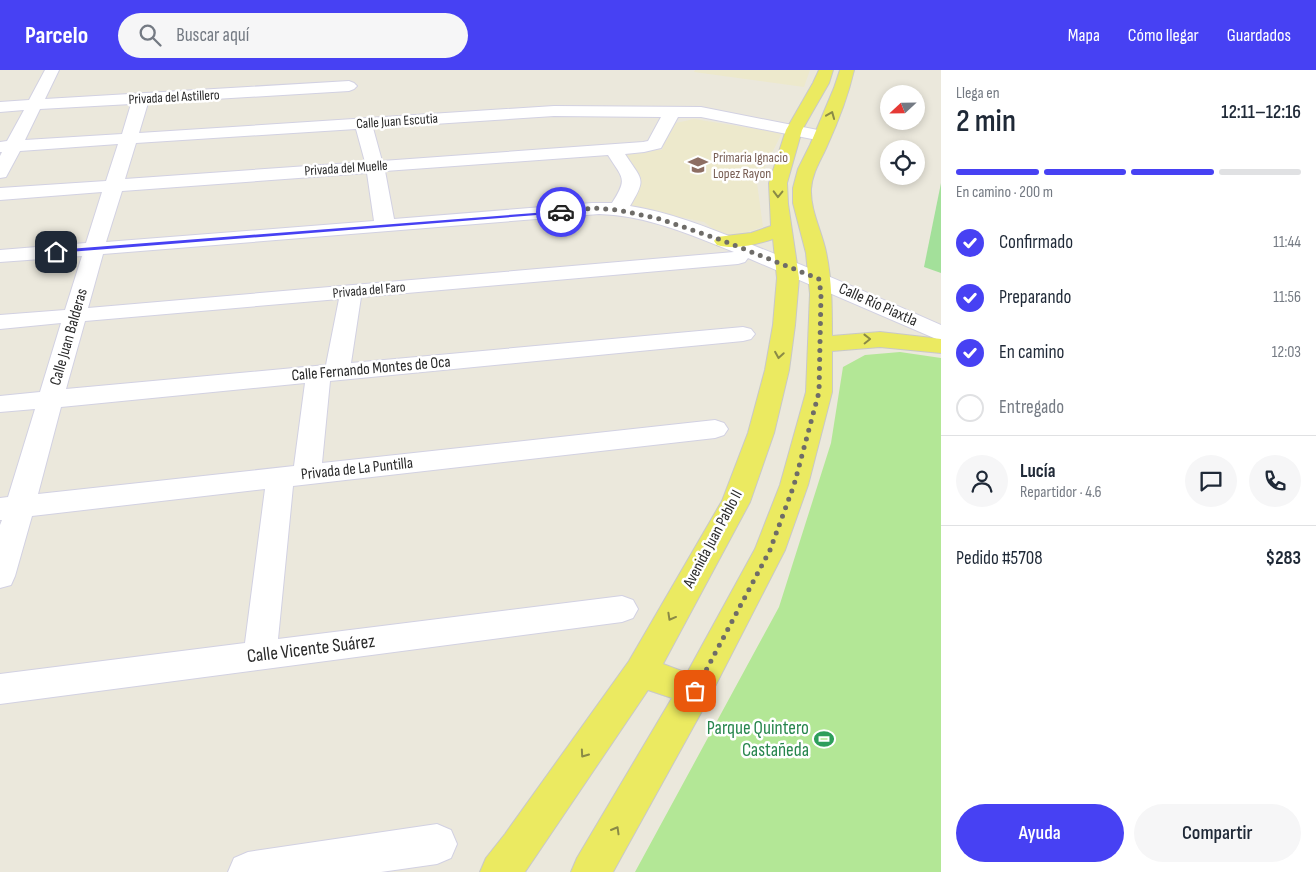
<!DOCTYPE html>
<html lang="es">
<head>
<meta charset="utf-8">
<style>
	:root { --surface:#fff; --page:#f6f6f7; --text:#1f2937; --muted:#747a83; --line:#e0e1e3; --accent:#4741f3 }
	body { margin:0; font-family:"Sofia Sans Condensed",sans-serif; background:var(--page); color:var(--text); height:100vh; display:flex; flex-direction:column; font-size:19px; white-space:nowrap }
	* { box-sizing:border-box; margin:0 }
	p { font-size:16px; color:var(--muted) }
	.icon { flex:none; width:28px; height:28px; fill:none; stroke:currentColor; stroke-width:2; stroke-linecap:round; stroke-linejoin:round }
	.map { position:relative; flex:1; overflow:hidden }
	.sheet { display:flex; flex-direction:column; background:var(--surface); width:375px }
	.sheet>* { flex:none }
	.needle { width:32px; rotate:248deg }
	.tools { position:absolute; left:880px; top:15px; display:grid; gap:10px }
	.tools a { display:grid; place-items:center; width:45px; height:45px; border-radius:50%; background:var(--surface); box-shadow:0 2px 8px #0003; font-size:25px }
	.pin { position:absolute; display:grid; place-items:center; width:42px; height:42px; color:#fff; margin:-21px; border-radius:10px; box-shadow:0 2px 8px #0006 }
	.courier { position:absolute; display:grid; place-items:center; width:50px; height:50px; margin:-25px; border:4px solid #4741f3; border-radius:50%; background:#fff; color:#222; box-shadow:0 1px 6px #0007 }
	.overview em { font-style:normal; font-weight:600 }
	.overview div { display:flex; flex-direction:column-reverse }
	.overview { display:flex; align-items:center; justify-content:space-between; height:85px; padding:0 15px }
	h1 { font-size:32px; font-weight:600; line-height:38px }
	.bar { display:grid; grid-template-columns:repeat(4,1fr); gap:8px 5px; align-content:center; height:60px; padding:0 15px }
	.bar i { height:6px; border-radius:4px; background:var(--line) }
	.bar .current { background:var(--accent) }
	.bar p { grid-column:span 4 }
	.line { display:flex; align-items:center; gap:12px; padding:0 15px; border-top:1px solid var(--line) }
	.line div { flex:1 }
	.round { display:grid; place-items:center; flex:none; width:52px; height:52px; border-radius:26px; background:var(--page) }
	ol { padding:0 15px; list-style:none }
	li { display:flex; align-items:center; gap:15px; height:55px }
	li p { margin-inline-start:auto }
	li .icon { padding:5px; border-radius:50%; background:var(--accent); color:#fff; stroke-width:4 }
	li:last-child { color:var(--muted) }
	li i { width:28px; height:28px; border:2px solid var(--line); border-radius:50% }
	.action { display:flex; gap:10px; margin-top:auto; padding:10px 15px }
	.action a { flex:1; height:58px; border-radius:30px; background:var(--accent); color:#fff; font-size:20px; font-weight:600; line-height:58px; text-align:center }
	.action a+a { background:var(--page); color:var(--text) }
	header { display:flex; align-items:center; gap:30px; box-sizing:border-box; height:70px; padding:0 25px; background:var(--accent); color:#fff }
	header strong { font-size:24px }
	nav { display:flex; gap:28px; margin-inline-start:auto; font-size:18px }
	.search { width:350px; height:45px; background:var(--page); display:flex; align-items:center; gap:12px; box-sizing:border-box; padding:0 18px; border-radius:28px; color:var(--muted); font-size:19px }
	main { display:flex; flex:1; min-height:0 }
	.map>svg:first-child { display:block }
</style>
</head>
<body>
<header>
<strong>Parcelo</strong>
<div class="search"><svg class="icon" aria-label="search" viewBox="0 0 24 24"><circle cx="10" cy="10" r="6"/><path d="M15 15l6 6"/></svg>Buscar aquí</div>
<nav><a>Mapa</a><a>Cómo llegar</a><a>Guardados</a></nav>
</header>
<main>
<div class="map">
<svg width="941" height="802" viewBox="0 0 941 802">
	<rect width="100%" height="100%" fill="#ebe8dc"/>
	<path fill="#ede9cc" d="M 695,0 L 810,0 L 804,17 L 694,2 Z
		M 694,49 L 782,63 L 757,113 L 763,157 L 737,165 L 720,164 L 704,152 L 625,136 L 621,80 L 662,80 L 671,54 Z"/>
	<path fill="#a3e09a" d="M 941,113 L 941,203 L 924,197 Z"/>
	<path fill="#b3e796" d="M 900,282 L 941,288 L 941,802 L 635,802 L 779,537 L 831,373 L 843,297 L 865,285 Z"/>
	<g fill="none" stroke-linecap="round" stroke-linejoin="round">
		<defs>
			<path id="minor" d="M 45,0 L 59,0 L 45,29 L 349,11 L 354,13 L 357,16 L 354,19 L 349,21 L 148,33 L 139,63 L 554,36 L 701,37 L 828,62 L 831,66 L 828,70 L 822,71 L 701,47 L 678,47 L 661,78 L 644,82 L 625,84 C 642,111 647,107 630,136 C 669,142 706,157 742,171 C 809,197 875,226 941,255 L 941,271 L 748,188 L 745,192 L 738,194 L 361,227 L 351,293 L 743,257 L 751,259 L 755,264 L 751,269 L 743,271 L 330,311 L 322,393 L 715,350 L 724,353 L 728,359 L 724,365 L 715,368 L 293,416 L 278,569 L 622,526 L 633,530 L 638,539 L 633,548 L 622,552 L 0,634 L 0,604 L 245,573 L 265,419 L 32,446 L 15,506 L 11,515 L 0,518 L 0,455 L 2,450 L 0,450 L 0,428 L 8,427 L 35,339 L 0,342 L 0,326 L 40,322 L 61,253 L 0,259 L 0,245 L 65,240 L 82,186 L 0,192 L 0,180 L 86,173 L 102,122 L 0,130 L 0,118 L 106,111 L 118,74 L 20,81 L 6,107 L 0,108 L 0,86 L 2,82 L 0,82 L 0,72 L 7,71 L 24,40 L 0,42 L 0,32 L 29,30 ZM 131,34 L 122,64 L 25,70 L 40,39 ZM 554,46 L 661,47 L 648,71 L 643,72 L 382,91 L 373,58 ZM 356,59 L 365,92 L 125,109 L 136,73 ZM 608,85 C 623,109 628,108 612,133 L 592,133 L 394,149 L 385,101 ZM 367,103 L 374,151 L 106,172 L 122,121 ZM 599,144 C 646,145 691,165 734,182 L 88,238 L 103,184 ZM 339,229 L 326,295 L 66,319 L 85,251 ZM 305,313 L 294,396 L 38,424 L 61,337 Z
				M 437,754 L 451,760 L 457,774 L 451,788 L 437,794 L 381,802 L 228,802 L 234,788 L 248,782 Z"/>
			<path id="major" d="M 819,0 L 833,0 L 829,13 L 802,60 L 787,113 L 788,134 L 799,208 L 795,255 L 789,300 L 774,363 L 750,432 L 663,594 L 687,603 L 755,479 L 780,415 L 806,322 L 810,224 L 806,183 L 793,133 L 793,118 L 798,99 L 810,75 L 834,18 L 840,0 L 854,0 C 848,26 838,52 827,76 C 821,90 812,103 811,119 C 810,140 822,162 826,182 C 832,210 832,238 832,266 L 880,262 L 941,269 L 941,283 L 880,277 L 832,281 L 832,322 L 808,415 L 785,480 L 707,632 L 613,802 L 571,802 L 577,788 L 672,628 L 648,620 L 525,802 L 480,802 L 486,788 L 505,764 L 629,591 L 722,431 L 748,363 L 765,300 L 773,255 L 777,208 L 773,169 C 755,175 735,180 717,175 L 714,171 L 717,167 L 751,163 L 771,156 L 769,113 L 786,60 L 813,13 Z"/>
		</defs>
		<use href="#minor" stroke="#d2d1e2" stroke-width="2"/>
		<use href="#major" stroke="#c8c8c8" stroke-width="2"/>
		<use href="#minor" fill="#fff" fill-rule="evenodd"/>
		<use href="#major" fill="#ebea61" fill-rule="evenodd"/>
	</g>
	<defs><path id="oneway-chevron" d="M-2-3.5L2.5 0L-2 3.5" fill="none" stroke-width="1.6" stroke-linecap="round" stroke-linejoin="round" transform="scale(1.25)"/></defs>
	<g stroke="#8a8a46">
		<use href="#oneway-chevron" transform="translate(831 45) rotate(-68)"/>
		<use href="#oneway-chevron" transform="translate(778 124) rotate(91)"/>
		<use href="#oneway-chevron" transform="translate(867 269) rotate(-1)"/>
		<use href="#oneway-chevron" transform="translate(779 285) rotate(99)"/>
		<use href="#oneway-chevron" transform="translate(671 547) rotate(119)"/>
		<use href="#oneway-chevron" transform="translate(584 684) rotate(125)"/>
		<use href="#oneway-chevron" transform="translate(616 760) rotate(-60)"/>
	</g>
	<path fill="#4741f3" d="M 561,141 L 563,143 L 56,183 L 53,182 L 56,180 Z"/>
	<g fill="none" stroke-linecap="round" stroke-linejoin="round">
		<path stroke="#6e6c68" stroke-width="5" stroke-dasharray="0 9" d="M 561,142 L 594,138 L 618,140 L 660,149 L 724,171 L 819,209 L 821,224 L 819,322 L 794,415 L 770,480 L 695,621"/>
	</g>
	<defs>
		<symbol id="school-bare" viewBox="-9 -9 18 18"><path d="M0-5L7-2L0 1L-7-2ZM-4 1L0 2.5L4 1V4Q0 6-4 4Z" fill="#8d6e63" stroke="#fff" stroke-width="2.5" paint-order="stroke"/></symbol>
		<symbol id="stadium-bare" viewBox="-9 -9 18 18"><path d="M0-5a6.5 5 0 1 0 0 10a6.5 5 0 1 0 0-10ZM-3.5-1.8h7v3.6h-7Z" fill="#2e9e5b" stroke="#fff" stroke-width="2.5" paint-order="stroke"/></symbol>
	</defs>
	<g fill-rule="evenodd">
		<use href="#school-bare" x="684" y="81" width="28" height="28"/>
		<use href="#stadium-bare" x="810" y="655" width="28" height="28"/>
	</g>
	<g text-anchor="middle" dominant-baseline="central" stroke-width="5" stroke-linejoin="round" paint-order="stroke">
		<g font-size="14" fill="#2a2a2a" stroke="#fff">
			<text transform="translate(174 27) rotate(-3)">Privada del Astillero</text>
			<text transform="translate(397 51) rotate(-4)">Calle Juan Escutia</text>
			<text transform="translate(346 98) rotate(-4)">Privada del Muelle</text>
			<text transform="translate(369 220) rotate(-5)">Privada del Faro</text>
		</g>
		<g font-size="14" fill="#785e54" stroke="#fff" text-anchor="start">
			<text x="713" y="87">Primaria Ignacio<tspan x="713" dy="16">Lopez Rayon</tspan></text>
		</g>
		<g font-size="16" fill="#2a2a2a" stroke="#fff">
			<text transform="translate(878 235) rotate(24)">Calle Río Piaxtla</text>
			<text transform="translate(69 267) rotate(-74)">Calle Juan Balderas</text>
			<text transform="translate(371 299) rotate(-5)">Calle Fernando Montes de Oca</text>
			<text transform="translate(357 399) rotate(-6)">Privada de La Puntilla</text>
			<text transform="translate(713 469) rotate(-62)">Avenida Juan Pablo II</text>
		</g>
		<g font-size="19" fill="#2a2a2a" stroke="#fff">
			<text transform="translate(311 579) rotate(-7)">Calle Vicente Suárez</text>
		</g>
		<g font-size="19" fill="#27864d" stroke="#fff" text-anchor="end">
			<text x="809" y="658">Parque Quintero<tspan x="809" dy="22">Castañeda</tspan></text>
		</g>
	</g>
</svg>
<div class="tools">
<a><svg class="needle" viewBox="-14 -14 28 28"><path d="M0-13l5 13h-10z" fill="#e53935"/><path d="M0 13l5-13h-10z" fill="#747a83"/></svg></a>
<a><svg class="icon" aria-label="locate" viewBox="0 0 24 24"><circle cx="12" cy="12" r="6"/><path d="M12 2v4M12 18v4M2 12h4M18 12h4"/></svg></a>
</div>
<div class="pin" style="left:695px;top:621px;background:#ea580c"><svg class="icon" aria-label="bag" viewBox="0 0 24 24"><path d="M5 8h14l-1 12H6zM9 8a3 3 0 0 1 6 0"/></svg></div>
<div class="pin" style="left:56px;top:182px;background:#1f2937"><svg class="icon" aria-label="home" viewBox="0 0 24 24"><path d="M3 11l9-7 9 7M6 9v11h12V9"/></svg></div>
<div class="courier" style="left:561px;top:142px"><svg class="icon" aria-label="car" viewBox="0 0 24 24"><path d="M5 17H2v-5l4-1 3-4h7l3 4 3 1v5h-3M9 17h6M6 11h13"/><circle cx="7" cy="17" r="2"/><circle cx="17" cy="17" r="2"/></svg></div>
</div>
<section class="sheet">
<div class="overview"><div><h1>2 min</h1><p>Llega en</p></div><em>12:11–12:16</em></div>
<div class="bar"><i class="current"></i><i class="current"></i><i class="current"></i><i></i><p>En camino · 200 m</p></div>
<ol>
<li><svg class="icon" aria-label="check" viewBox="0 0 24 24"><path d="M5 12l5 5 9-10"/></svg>Confirmado<p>11:44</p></li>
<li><svg class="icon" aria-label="check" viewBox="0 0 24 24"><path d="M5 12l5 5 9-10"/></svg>Preparando<p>11:56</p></li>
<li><svg class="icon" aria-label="check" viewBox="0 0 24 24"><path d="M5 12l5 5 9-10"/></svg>En camino<p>12:03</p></li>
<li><i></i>Entregado</li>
</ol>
<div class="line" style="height:90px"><a class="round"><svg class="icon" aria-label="person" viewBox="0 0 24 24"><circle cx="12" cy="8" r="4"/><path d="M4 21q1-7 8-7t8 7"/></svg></a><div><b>Lucía</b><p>Repartidor · 4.6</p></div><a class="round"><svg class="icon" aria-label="chat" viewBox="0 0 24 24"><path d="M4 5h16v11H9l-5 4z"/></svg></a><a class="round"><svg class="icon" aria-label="phone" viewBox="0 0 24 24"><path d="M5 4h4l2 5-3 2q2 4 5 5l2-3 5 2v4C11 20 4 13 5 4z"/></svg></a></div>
<div class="line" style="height:65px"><div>Pedido #5708</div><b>$283</b></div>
<div class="action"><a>Ayuda</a><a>Compartir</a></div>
</section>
</main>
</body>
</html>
